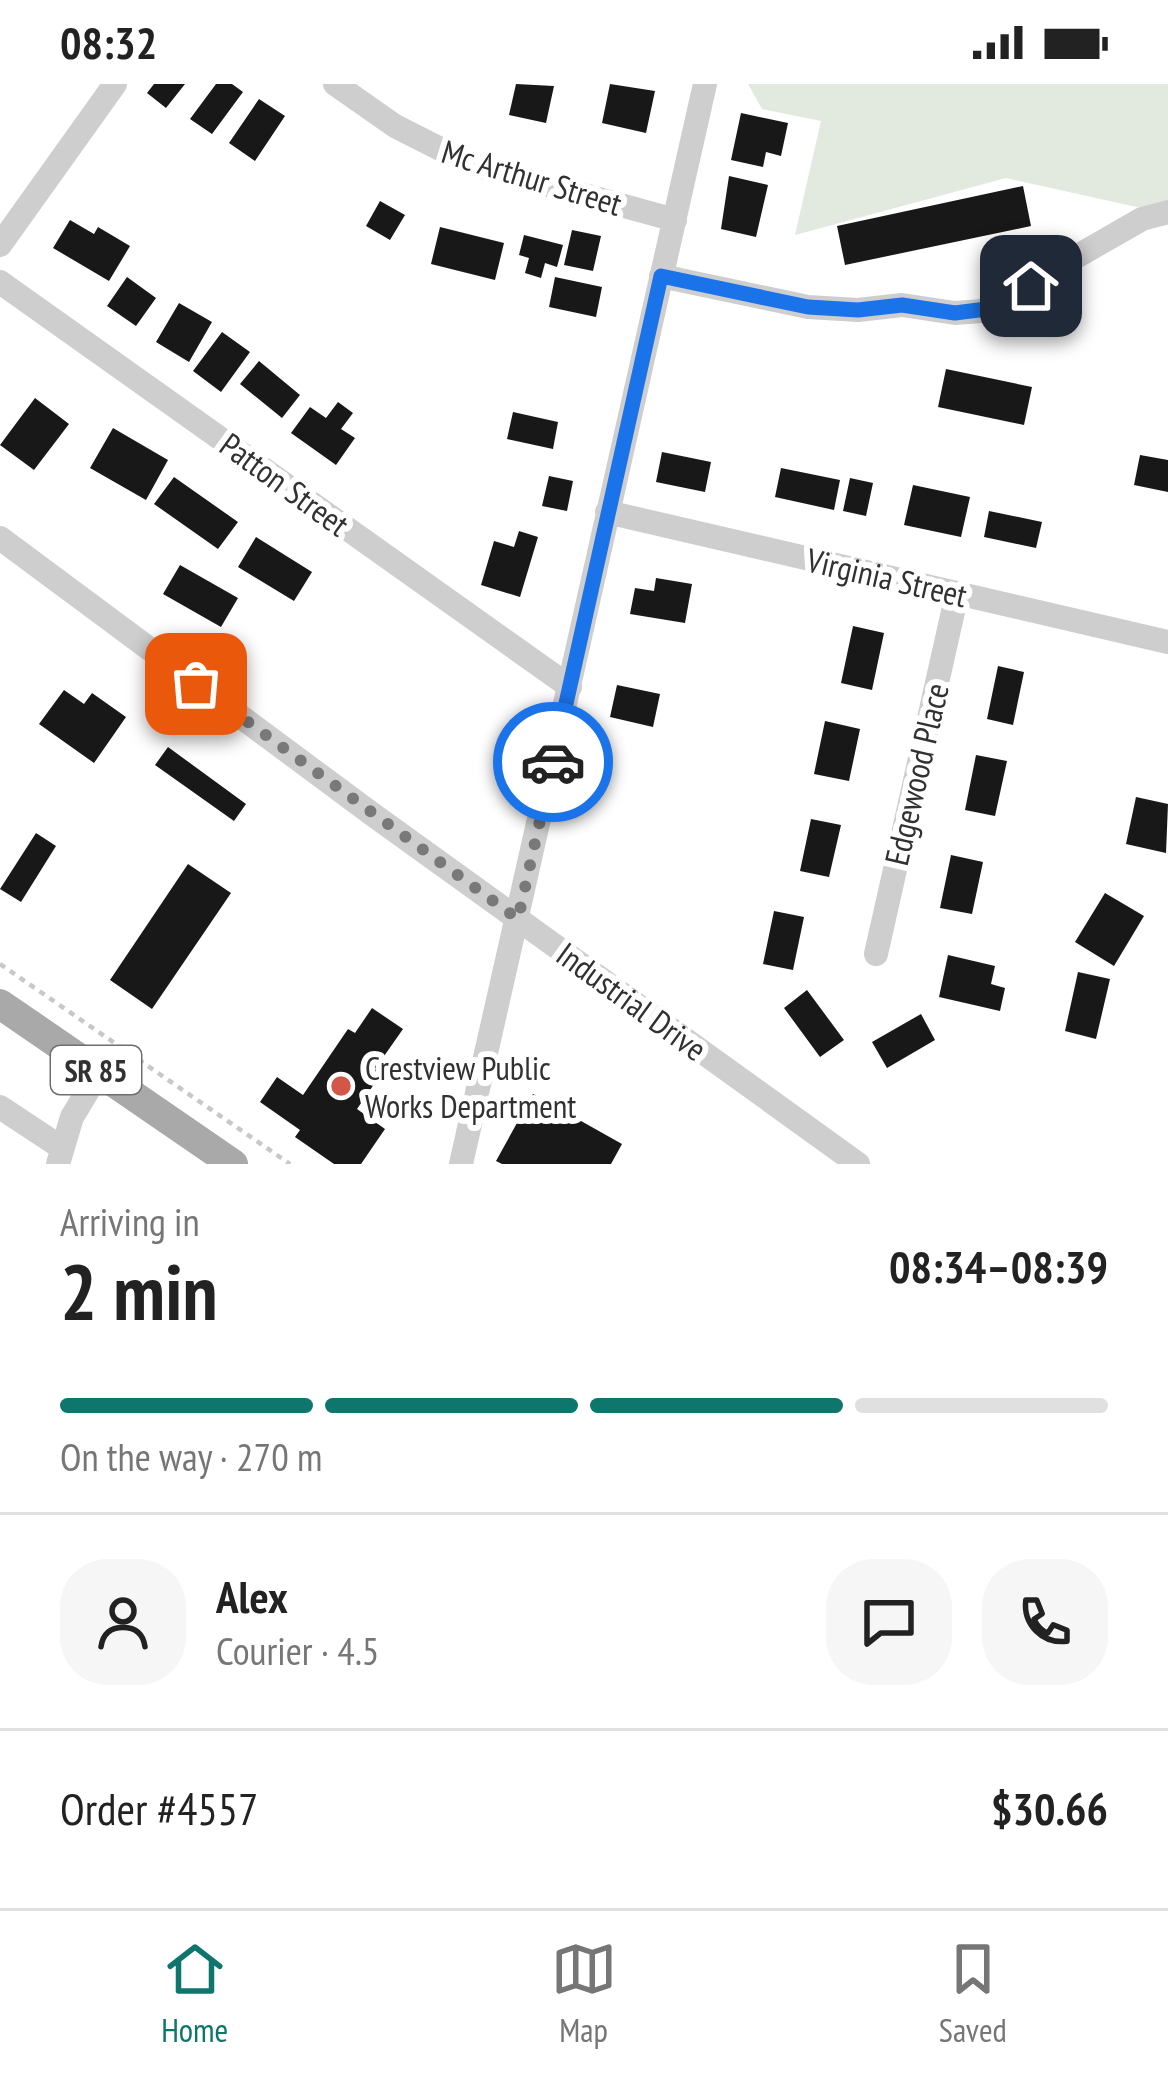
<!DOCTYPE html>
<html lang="en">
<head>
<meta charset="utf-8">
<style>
	:root { --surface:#fff; --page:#f6f6f6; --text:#222; --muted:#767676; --line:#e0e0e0; --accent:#0f766e }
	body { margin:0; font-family:"PT Sans Narrow",sans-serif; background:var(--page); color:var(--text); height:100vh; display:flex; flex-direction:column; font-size:45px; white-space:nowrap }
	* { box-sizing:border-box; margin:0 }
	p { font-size:39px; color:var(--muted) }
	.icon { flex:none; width:66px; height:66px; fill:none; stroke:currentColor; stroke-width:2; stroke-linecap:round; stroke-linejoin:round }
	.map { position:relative; height:1080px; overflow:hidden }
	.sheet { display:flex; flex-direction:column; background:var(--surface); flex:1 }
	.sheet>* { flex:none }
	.pin { position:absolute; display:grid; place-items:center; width:102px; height:102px; color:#fff; margin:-51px; border-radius:24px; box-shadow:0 6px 18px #0006 }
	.courier { position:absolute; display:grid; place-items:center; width:120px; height:120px; margin:-60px; border:9px solid #1a73e8; border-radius:50%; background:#fff; color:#222; box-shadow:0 3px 15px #0007 }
	.head em { font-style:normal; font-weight:700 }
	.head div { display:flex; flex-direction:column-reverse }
	.head { display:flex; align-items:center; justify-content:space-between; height:204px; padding:0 60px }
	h1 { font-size:78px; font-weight:700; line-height:90px }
	.bar { display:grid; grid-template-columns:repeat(4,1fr); gap:18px 12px; align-content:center; height:144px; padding:0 60px }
	.bar i { height:15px; border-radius:9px; background:var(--line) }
	.bar .active { background:var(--accent) }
	.bar p { grid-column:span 4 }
	.line { display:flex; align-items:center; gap:30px; padding:0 60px; border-top:3px solid var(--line) }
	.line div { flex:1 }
	.round { display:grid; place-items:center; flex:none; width:126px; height:126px; border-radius:48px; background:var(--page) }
	.status { display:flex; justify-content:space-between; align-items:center; height:84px; padding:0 60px; background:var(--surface); direction:ltr }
	.status svg { height:33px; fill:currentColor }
	.tabs { display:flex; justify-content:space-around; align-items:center; height:168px; border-top:3px solid var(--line); background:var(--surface); font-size:33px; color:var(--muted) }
	.tabs a { display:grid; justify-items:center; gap:6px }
	.tabs .active { color:var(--accent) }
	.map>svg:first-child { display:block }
</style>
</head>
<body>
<div class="status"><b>08:32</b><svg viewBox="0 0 49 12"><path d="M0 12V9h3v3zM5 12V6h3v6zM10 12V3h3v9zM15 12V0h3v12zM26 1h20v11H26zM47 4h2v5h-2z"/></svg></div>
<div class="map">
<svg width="1168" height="1080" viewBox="0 0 1168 1080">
	<rect width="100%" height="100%" fill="#fff"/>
	<path fill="#e2e9de" d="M 748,0 L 1168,0 L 1168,117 L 1141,124 L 1006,94 L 795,151 L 821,37 L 762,25 Z"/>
	<path fill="#181818" d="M 154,0 L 185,0 L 166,24 L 147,9 Z
		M 216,0 L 232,0 L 243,8 L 212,50 L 190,35 Z
		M 516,0 L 554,2 L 546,39 L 509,31 Z
		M 610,0 L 655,7 L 646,49 L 602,39 Z
		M 259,15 L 285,32 L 255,77 L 229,59 Z
		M 741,29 L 788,39 L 781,72 L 766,68 L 763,83 L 731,76 Z
		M 729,92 L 768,101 L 756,153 L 721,145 Z
		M 1023,102 L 1031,142 L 845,181 L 837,142 Z
		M 380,117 L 405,131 L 390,156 L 366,142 Z
		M 70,136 L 94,150 L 98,143 L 130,162 L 109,197 L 53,164 Z
		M 440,143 L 504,159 L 495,196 L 431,180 Z
		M 572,146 L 601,152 L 593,187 L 564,181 Z
		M 524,151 L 563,161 L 557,183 L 545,179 L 541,194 L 525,189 L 529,174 L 519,171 Z
		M 127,193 L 156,214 L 136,242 L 107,222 Z
		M 555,193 L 602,203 L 596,233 L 549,223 Z
		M 179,219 L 212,238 L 189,278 L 156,258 Z
		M 222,248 L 250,268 L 221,308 L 193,287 Z
		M 259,277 L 300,311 L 282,334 L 240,300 Z
		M 946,285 L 1032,303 L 1024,341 L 938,323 Z
		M 35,314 L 69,340 L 34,386 L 0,361 Z
		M 338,318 L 353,329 L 341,345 L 355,354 L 336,381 L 291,349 L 310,323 L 326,334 Z
		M 513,328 L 558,338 L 553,365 L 507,355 Z
		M 113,344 L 168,376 L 146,416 L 90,384 Z
		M 662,368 L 711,378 L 705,408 L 656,398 Z
		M 1140,371 L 1168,376 L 1168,408 L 1134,401 Z
		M 781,384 L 840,396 L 834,426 L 775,413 Z
		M 549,392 L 573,397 L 567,427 L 542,422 Z
		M 174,393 L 238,438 L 218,465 L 154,420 Z
		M 850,394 L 873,399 L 866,432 L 843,427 Z
		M 913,401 L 970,413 L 961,453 L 904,441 Z
		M 989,427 L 1042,438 L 1036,464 L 984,453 Z
		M 519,447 L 538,453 L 520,513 L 481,501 L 494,457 L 514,463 Z
		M 256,453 L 312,488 L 294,517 L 238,483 Z
		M 180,481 L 238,514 L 221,543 L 163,510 Z
		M 656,494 L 692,500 L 685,539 L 630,530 L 635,504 L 654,507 Z
		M 853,542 L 884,549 L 872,606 L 841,599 Z
		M 998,582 L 1024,588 L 1013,641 L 987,635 Z
		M 617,601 L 660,610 L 653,643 L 610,633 Z
		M 64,606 L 84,620 L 92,609 L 126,633 L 94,679 L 39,640 Z
		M 825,637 L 860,645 L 849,697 L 814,690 Z
		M 168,663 L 246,720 L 234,737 L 155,681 Z
		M 976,671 L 1007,677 L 995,732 L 965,726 Z
		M 1136,713 L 1168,720 L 1166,769 L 1126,760 Z
		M 811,735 L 841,741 L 829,793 L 800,787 Z
		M 36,749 L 56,762 L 21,818 L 0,805 Z
		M 951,771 L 983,778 L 972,830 L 940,824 Z
		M 188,780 L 231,809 L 152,925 L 110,896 Z
		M 1105,809 L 1144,832 L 1114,882 L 1075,858 Z
		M 774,827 L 804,833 L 793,886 L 763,880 Z
		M 948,871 L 995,882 L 991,900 L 1005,904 L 1000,927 L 939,913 Z
		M 1078,888 L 1110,895 L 1096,955 L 1065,947 Z
		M 807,906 L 844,956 L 820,973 L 784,924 Z
		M 372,924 L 403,945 L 375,985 L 381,990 L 357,1025 L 385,1045 L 361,1080 L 334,1080 L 295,1053 L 300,1046 L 260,1018 L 277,993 L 303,1011 L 348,945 L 355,949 Z
		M 921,930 L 935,956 L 887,984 L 872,958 Z
		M 533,1010 L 622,1060 L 611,1080 L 502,1080 L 496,1077 Z"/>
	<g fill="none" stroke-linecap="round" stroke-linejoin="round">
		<path stroke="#c8c8c8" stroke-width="4.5" stroke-dasharray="6 6" stroke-linecap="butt" d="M 0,880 L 290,1080"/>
		<path stroke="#cecece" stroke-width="24" d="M 335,0 L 395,42 L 468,79 L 675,136
			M 0,161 L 115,0
			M 661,192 L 808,223 L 858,226 L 902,221 L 955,229 L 982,227 L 1142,135 L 1168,128
			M 0,198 L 570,603
			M 607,428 L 1168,558
			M 0,454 L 372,730 L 858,1080
			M 876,870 L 957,510
			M 0,1023 L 62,1064
			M 58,1080 L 72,1033 L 99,988
			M 461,1080 L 705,0"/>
		<path stroke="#a9a9a9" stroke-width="30" d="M 0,920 L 233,1080"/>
	</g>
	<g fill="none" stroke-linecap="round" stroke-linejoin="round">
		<path stroke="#797979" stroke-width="12" stroke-dasharray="0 21.6" d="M 196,600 L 518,835 L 553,678"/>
		<path stroke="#1a73e8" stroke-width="15" d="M 553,678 L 661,192 L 808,223 L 858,226 L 902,221 L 955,229 L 994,224 L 1031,202"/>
	</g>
	<circle fill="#d35748" stroke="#fff" stroke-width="4.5" cx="341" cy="1002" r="12"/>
	<g text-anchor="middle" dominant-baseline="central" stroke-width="12" stroke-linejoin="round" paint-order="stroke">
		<rect fill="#fff" stroke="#6f6f6f" stroke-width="3" x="51" y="962" width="90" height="48" rx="9"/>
		<g font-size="30" font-weight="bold" fill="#313131">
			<text x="96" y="986">SR 85</text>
		</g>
		<g font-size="33" fill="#313131" stroke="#fff">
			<text transform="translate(532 93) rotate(17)">Mc Arthur Street</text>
			<text transform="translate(285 400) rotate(36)">Patton Street</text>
			<text transform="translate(887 493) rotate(13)">Virginia Street</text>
			<text transform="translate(916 690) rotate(-77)">Edgewood Place</text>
			<text transform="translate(632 917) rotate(36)">Industrial Drive</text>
		</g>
		<g font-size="33" fill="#313131" stroke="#fff" text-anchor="start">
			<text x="365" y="983">Crestview Public<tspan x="365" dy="38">Works Department</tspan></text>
		</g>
	</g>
</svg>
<div class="pin" style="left:196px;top:600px;background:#ea580c"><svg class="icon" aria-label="bag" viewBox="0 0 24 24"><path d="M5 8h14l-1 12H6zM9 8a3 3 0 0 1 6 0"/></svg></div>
<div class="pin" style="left:1031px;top:202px;background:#1f2937"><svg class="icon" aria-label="home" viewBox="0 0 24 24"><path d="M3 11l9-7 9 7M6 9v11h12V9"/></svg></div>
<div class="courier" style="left:553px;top:678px"><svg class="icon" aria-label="car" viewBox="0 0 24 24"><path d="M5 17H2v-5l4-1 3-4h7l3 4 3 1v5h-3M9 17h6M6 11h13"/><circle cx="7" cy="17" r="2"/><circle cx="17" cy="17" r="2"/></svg></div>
</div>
<section class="sheet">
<div class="head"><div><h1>2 min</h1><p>Arriving in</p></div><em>08:34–08:39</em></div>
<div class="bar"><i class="active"></i><i class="active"></i><i class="active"></i><i></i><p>On the way · 270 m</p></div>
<div class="line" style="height:216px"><a class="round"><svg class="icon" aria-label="person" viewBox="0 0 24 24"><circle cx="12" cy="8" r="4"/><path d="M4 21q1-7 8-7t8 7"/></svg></a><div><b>Alex</b><p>Courier · 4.5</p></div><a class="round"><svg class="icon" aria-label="chat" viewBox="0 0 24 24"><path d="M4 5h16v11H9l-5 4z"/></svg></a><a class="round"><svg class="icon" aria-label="phone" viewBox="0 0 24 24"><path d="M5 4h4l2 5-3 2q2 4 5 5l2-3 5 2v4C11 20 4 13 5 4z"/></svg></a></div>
<div class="line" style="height:156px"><div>Order #4557</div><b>$30.66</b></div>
</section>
<nav class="tabs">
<a class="active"><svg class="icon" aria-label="home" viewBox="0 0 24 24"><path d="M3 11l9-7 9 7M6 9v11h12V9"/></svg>Home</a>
<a><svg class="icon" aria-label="map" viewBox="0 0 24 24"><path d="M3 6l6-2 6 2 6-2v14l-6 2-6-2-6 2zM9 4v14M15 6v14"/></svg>Map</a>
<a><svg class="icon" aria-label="saved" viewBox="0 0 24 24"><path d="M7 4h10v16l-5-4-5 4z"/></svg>Saved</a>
</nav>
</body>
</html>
